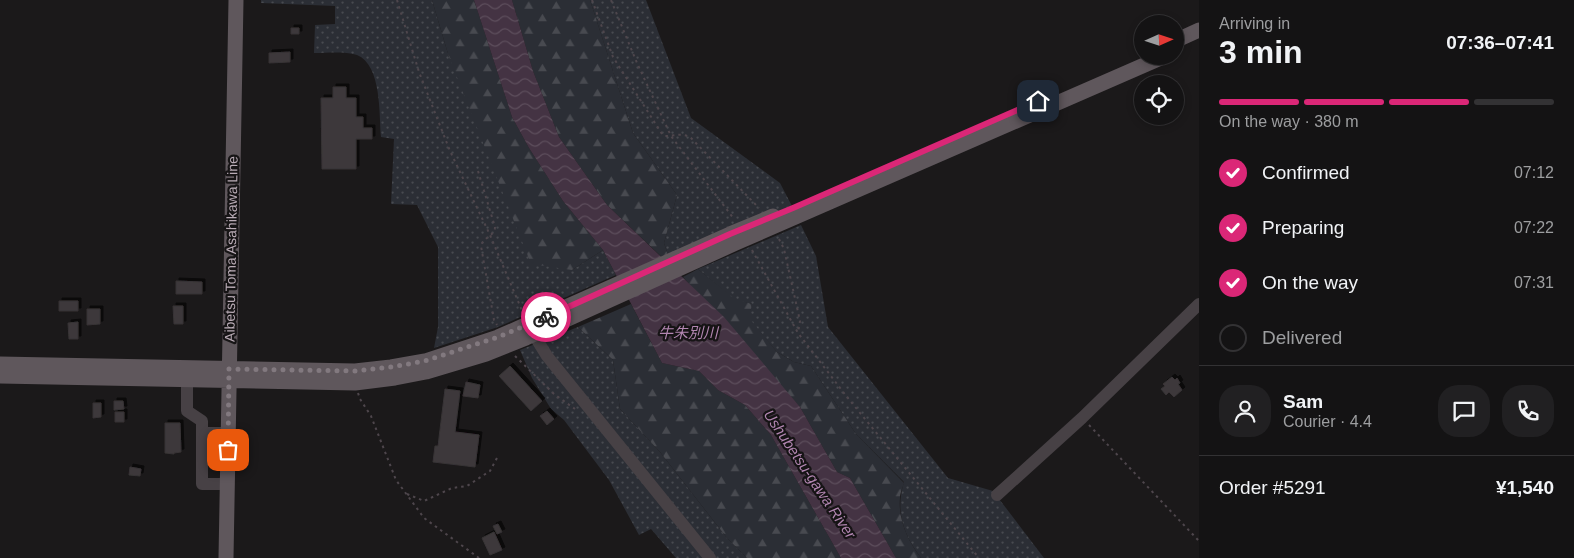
<!DOCTYPE html>
<html lang="en">
<head>
<meta charset="utf-8">
<style>
	:root { --surface:#141314; --page:#212022; --text:#f1f3f6; --muted:#9d9ea0; --line:#333234; --accent:#db2777 }
	body { margin:0; font-family:Arial,"Noto Sans JP",sans-serif; background:var(--page); color:var(--text); height:100vh; display:flex; flex-direction:column; font-size:19px; white-space:nowrap }
	* { box-sizing:border-box; margin:0 }
	p { font-size:16px; color:var(--muted) }
	.icon { flex:none; width:28px; height:28px; fill:none; stroke:currentColor; stroke-width:2; stroke-linecap:round; stroke-linejoin:round }
	.map { position:relative; flex:1; overflow:hidden }
	.details { display:flex; flex-direction:column; background:var(--surface); width:375px }
	.details>* { flex:none }
	.needle { width:32px; rotate:87deg }
	.tools { position:absolute; left:1134px; top:15px; display:grid; gap:10px }
	.tools a { display:grid; place-items:center; width:50px; height:50px; border-radius:50%; background:var(--surface); box-shadow:0 2px 8px #0003,0 0 0 1px var(--line); font-size:25px }
	.pin { position:absolute; display:grid; place-items:center; width:42px; height:42px; color:#fff; margin:-21px; border-radius:10px; box-shadow:0 2px 8px #0006 }
	.courier { position:absolute; display:grid; place-items:center; width:50px; height:50px; margin:-25px; border:4px solid #db2777; border-radius:50%; background:#fff; color:#222; box-shadow:0 1px 6px #0007 }
	.overview em { font-style:normal; font-weight:800 }
	.overview div { display:flex; flex-direction:column-reverse }
	.overview { display:flex; align-items:center; justify-content:space-between; height:85px; padding:0 20px }
	h1 { font-size:32px; font-weight:800; line-height:38px }
	.bar { display:grid; grid-template-columns:repeat(4,1fr); gap:8px 5px; align-content:center; height:60px; padding:0 20px }
	.bar i { height:6px; border-radius:4px; background:var(--line) }
	.bar .on { background:var(--accent) }
	.bar p { grid-column:span 4 }
	.line { display:flex; align-items:center; gap:12px; padding:0 20px; border-top:1px solid var(--line) }
	.line div { flex:1 }
	.round { display:grid; place-items:center; flex:none; width:52px; height:52px; border-radius:20px; background:var(--page) }
	ol { padding:0 20px; list-style:none }
	li { display:flex; align-items:center; gap:15px; height:55px }
	li p { margin-inline-start:auto }
	li .icon { padding:5px; border-radius:50%; background:var(--accent); color:#fff; stroke-width:4 }
	li:last-child { color:var(--muted) }
	li i { width:28px; height:28px; border:2px solid var(--line); border-radius:50% }
	main { display:flex; flex:1; min-height:0 }
	.map>svg:first-child { display:block }
</style>
</head>
<body>
<main>
<div class="map">
<svg width="1199" height="558" viewBox="0 0 1199 558">
	<defs>
		<pattern id="grass-dots" width="8" height="8" patternUnits="userSpaceOnUse" patternTransform="scale(1.25)"><rect width="8" height="8" fill="#2b2e35"/><path d="M2 2h.1M6 6h.1" fill="none" stroke="#484a50" stroke-width="1.8" stroke-linecap="round"/></pattern>
		<pattern id="forest-firs" width="22" height="20" patternUnits="userSpaceOnUse" patternTransform="scale(1.25)"><rect width="22" height="20" fill="#2b2e35"/><path d="M5 1l3.5 6h-7zM16 11l3.5 6h-7z" fill="#484a50"/></pattern>
		<pattern id="water-waves" width="16" height="10" patternUnits="userSpaceOnUse" patternTransform="scale(1.25)"><rect width="16" height="10" fill="#443343"/><path d="M0 5q4-4 8 0t8 0" fill="none" stroke="#5d4e5c"/></pattern>
		<filter id="shadow"><feDropShadow dx="3" dy="-3" stdDeviation="0" flood-color="#0009"/></filter>
	</defs>
	<rect width="100%" height="100%" fill="#1b191a"/>
	<path fill="url(#grass-dots)" d="M 261,0 L 432,0 L 449,57 L 572,270 L 603,250 L 616,275 L 498,327 L 434,348 L 438,327 L 438,247 L 417,205 L 391,204 L 394,139 L 381,137 C 379,115 382,65 357,55 C 344,51 328,53 314,53 L 315,25 L 335,24 L 335,6 L 261,3 Z
		M 590,0 L 646,0 L 691,118 L 780,183 L 793,208 L 670,261 L 664,243 L 677,195 L 633,133 Z
		M 801,225 L 816,256 L 828,327 L 948,478 L 993,491 L 1044,558 L 921,558 C 903,534 895,511 904,482 L 856,434 L 811,366 L 794,362 L 777,352 L 748,318 L 752,304 L 735,300 L 698,269 Z
		M 578,327 L 613,360 L 620,409 L 660,452 L 727,538 L 747,558 L 676,558 L 651,529 L 639,535 L 609,480 L 564,420 L 551,409 L 532,378 L 520,350 Z"/>
	<path fill="url(#forest-firs)" d="M 432,0 L 474,0 L 512,117 L 529,148 L 563,201 L 603,250 L 572,270 L 531,264 L 449,57 Z
		M 512,0 L 590,0 L 633,133 L 677,195 L 664,243 L 670,261 L 667,262 L 607,205 L 559,137 L 533,71 Z
		M 698,269 L 735,299 L 752,304 L 749,318 L 777,352 L 794,362 L 811,366 L 856,434 L 904,483 C 903,487 900,493 900,498 C 898,520 908,541 921,558 L 896,558 L 850,478 L 837,472 L 800,407 L 683,277 Z
		M 631,304 L 662,363 L 699,371 L 718,390 L 745,405 L 771,435 L 841,558 L 747,558 L 727,538 L 660,452 L 620,409 L 613,360 L 578,327 Z"/>
	<path fill="url(#water-waves)" d="M 474,0 L 512,0 L 533,71 L 559,137 L 607,205 L 724,317 L 800,407 L 837,472 L 850,478 L 896,558 L 841,558 L 771,435 L 745,405 L 718,390 L 699,371 L 662,363 L 603,250 L 563,201 L 529,148 L 512,117 Z"/>
	<path fill="#3d393b" stroke="#373335" filter="url(#shadow)" d="M 291,28 L 299,28 L 299,34 L 291,34 Z
		M 290,52 L 290,62 L 269,63 L 269,53 Z
		M 333,87 L 346,87 L 346,98 L 356,98 L 356,117 L 363,117 L 363,128 L 372,128 L 372,139 L 356,139 L 356,169 L 322,169 L 321,98 L 333,98 Z
		M 176,281 L 202,282 L 202,294 L 176,294 Z
		M 59,301 L 78,301 L 78,311 L 59,311 Z
		M 173,306 L 183,306 L 183,324 L 174,324 Z
		M 87,309 L 100,309 L 100,324 L 87,325 Z
		M 78,322 L 78,339 L 69,339 L 68,323 Z
		M 510,366 L 542,401 L 531,411 L 499,376 Z
		M 1172,377 L 1175,380 L 1177,378 L 1180,383 L 1178,384 L 1182,390 L 1174,397 L 1169,392 L 1166,395 L 1161,389 L 1165,386 L 1163,384 Z
		M 466,382 L 480,385 L 478,398 L 463,396 Z
		M 445,389 L 460,391 L 455,432 L 479,435 L 475,467 L 433,462 L 435,446 L 438,446 Z
		M 114,401 L 123,401 L 124,409 L 114,410 Z
		M 93,403 L 101,403 L 101,417 L 93,418 Z
		M 547,411 L 554,419 L 547,425 L 540,416 Z
		M 115,412 L 124,412 L 124,422 L 115,422 Z
		M 165,423 L 180,423 L 181,452 L 174,453 L 174,454 L 165,453 Z
		M 130,467 L 141,469 L 140,476 L 129,475 Z
		M 498,524 L 502,532 L 497,534 L 493,526 Z
		M 494,532 L 502,550 L 490,555 L 482,538 Z"/>
	<g fill="none" stroke-linecap="round" stroke-linejoin="round">
		<path stroke="#4e464c" stroke-width="2" stroke-dasharray="2.5 4" stroke-linecap="butt" d="M 397,0 L 419,72 L 450,151 L 490,235 L 523,313
			M 592,0 L 613,57 L 662,134 L 665,136 C 675,136 682,132 691,138 L 759,208
			M 611,0 L 637,63 L 671,136 L 734,219
			M 478,171 L 495,227 C 495,236 483,237 481,246 L 494,320 L 497,325
			M 779,239 L 784,249 L 800,321 L 798,333
			M 752,250 L 798,333 L 847,397 L 979,558
			M 515,356 L 554,394 L 575,409
			M 358,393 L 360,399 L 371,416 L 396,480 L 424,518 L 479,558
			M 1089,425 L 1199,541
			M 407,494 L 424,501 L 452,488 L 467,486 L 490,471 L 497,458"/>
		<path stroke="#474145" stroke-width="12" d="M 534,335 L 547,356 L 710,558
			M 187,380 L 187,411 L 202,421 L 202,484 L 227,484
			M 203,433 L 228,433
			M 997,495 L 1082,418 L 1199,304"/>
		<path stroke="#5f575c" stroke-width="15" d="M 1175,41 L 1199,30
			M 0,364 L 355,371 L 391,367 L 425,361 L 498,337 L 521,327 L 730,234 L 773,216
			M 0,376 L 355,383 L 395,378 L 426,372 L 486,354 L 526,338 L 736,243 L 1165,56
			M 226,558 L 236,0"/>
	</g>
	<g fill="none" stroke-linecap="round" stroke-linejoin="round">
		<path stroke="#82797f" stroke-width="5" stroke-dasharray="0 9" d="M 228,450 L 229,369 L 355,371 L 391,367 L 425,361 L 498,337 L 546,317"/>
		<path stroke="#db2777" stroke-width="6" d="M 546,317 L 730,234 L 793,208 L 1038,101"/>
	</g>
	<g text-anchor="middle" dominant-baseline="central" stroke-width="4.5" stroke-linejoin="round" paint-order="stroke">
		<g font-size="14" fill="#baacb6" stroke="#161415">
			<text transform="translate(231 249) rotate(-89)">Aibetsu Toma Asahikawa Line</text>
		</g>
		<g font-size="15" font-style="italic" fill="#b286b1" stroke="#161415">
			<text x="688" y="332">牛朱別川</text>
			<text transform="translate(810 474) rotate(56)">Ushubetsu-gawa River</text>
		</g>
	</g>
</svg>
<div class="tools">
<a><svg class="needle" viewBox="-14 -14 28 28"><path d="M0-13l5 13h-10z" fill="#e53935"/><path d="M0 13l5-13h-10z" fill="#9d9ea0"/></svg></a>
<a><svg class="icon" aria-label="locate" viewBox="0 0 24 24"><circle cx="12" cy="12" r="6"/><path d="M12 2v4M12 18v4M2 12h4M18 12h4"/></svg></a>
</div>
<div class="pin" style="left:228px;top:450px;background:#ea580c"><svg class="icon" aria-label="bag" viewBox="0 0 24 24"><path d="M5 8h14l-1 12H6zM9 8a3 3 0 0 1 6 0"/></svg></div>
<div class="pin" style="left:1038px;top:101px;background:#1f2937"><svg class="icon" aria-label="home" viewBox="0 0 24 24"><path d="M3 11l9-7 9 7M6 9v11h12V9"/></svg></div>
<div class="courier" style="left:546px;top:317px"><svg class="icon" aria-label="bike" viewBox="0 0 24 24"><circle cx="6" cy="16" r="4"/><circle cx="18" cy="16" r="4"/><path d="M6 16l4-8h5l3 8M10 8l3 8H6M13 5h3"/></svg></div>
</div>
<section class="details">
<div class="overview"><div><h1>3 min</h1><p>Arriving in</p></div><em>07:36–07:41</em></div>
<div class="bar"><i class="on"></i><i class="on"></i><i class="on"></i><i></i><p>On the way · 380 m</p></div>
<ol>
<li><svg class="icon" aria-label="check" viewBox="0 0 24 24"><path d="M5 12l5 5 9-10"/></svg>Confirmed<p>07:12</p></li>
<li><svg class="icon" aria-label="check" viewBox="0 0 24 24"><path d="M5 12l5 5 9-10"/></svg>Preparing<p>07:22</p></li>
<li><svg class="icon" aria-label="check" viewBox="0 0 24 24"><path d="M5 12l5 5 9-10"/></svg>On the way<p>07:31</p></li>
<li><i></i>Delivered</li>
</ol>
<div class="line" style="height:90px"><a class="round"><svg class="icon" aria-label="person" viewBox="0 0 24 24"><circle cx="12" cy="8" r="4"/><path d="M4 21q1-7 8-7t8 7"/></svg></a><div><b>Sam</b><p>Courier · 4.4</p></div><a class="round"><svg class="icon" aria-label="chat" viewBox="0 0 24 24"><path d="M4 5h16v11H9l-5 4z"/></svg></a><a class="round"><svg class="icon" aria-label="phone" viewBox="0 0 24 24"><path d="M5 4h4l2 5-3 2q2 4 5 5l2-3 5 2v4C11 20 4 13 5 4z"/></svg></a></div>
<div class="line" style="height:65px"><div>Order #5291</div><b>¥1,540</b></div>
</section>
</main>
</body>
</html>
